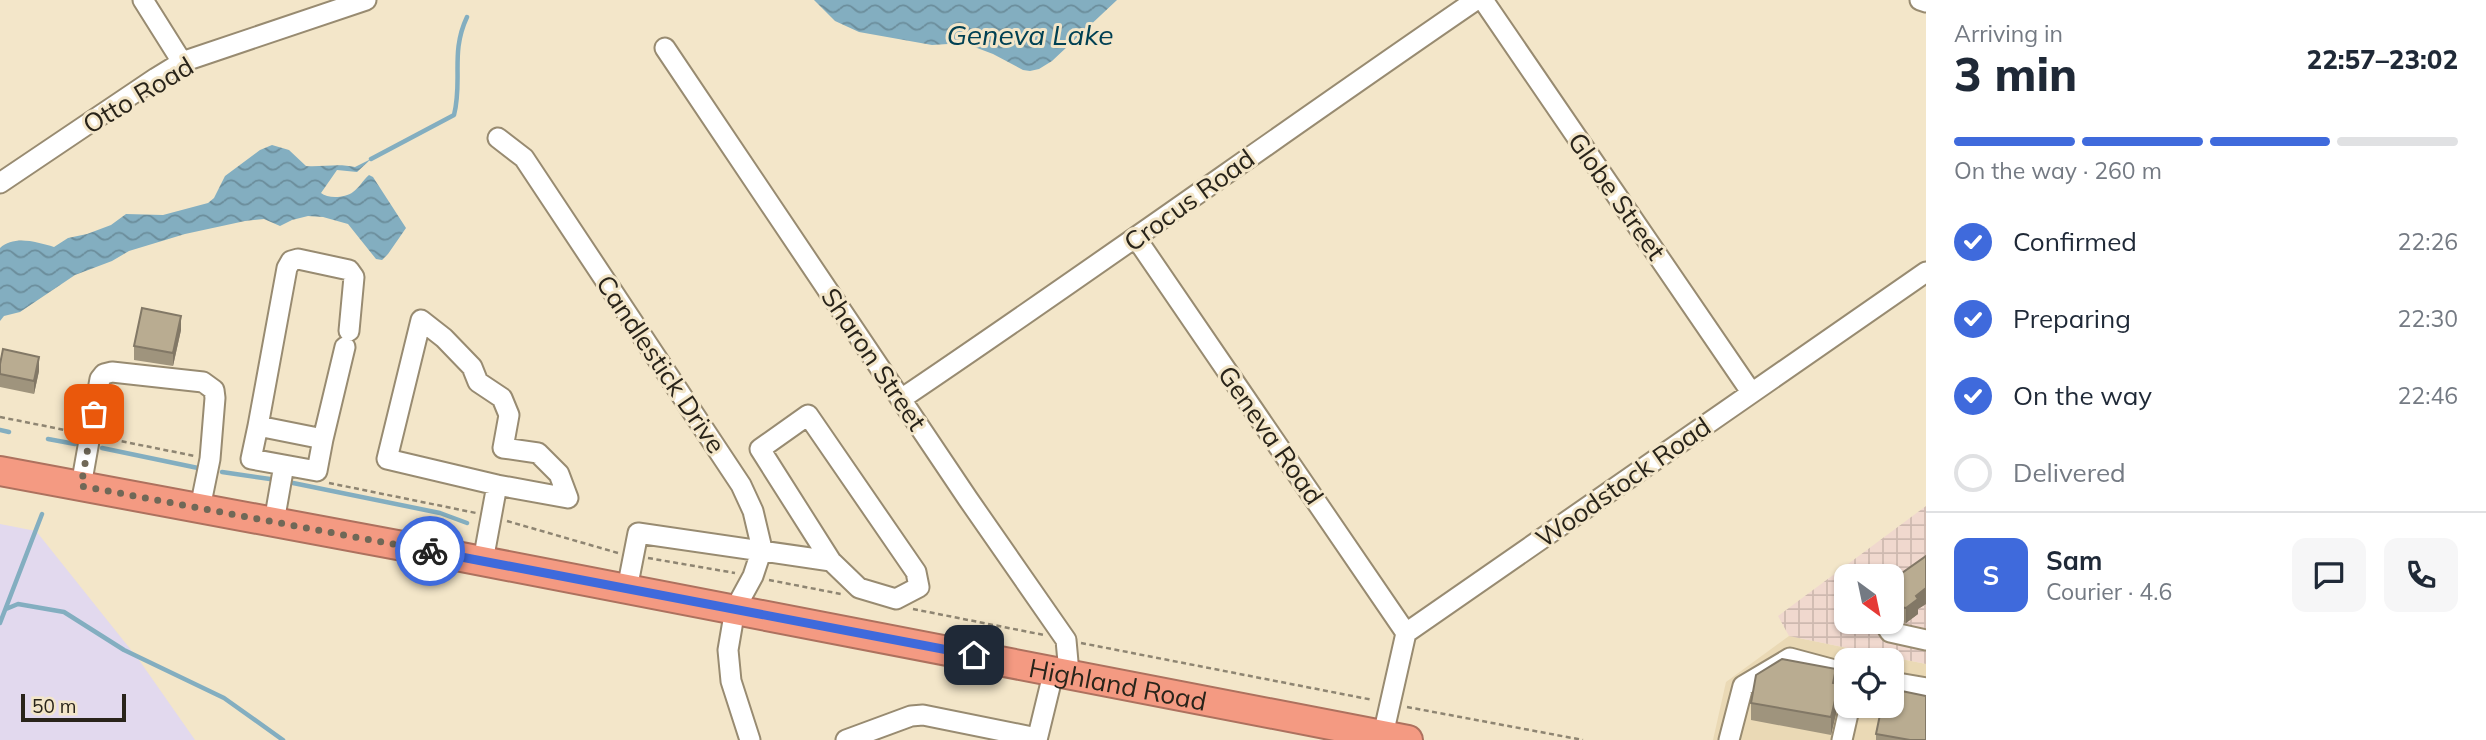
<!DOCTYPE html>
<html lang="en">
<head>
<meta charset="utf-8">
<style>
	:root { --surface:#fff; --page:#f6f6f7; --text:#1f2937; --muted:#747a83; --line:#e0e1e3; --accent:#3f6adc }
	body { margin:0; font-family:Mulish,sans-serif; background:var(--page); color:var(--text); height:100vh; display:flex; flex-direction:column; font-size:26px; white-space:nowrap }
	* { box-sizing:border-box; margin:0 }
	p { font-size:23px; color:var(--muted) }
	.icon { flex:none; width:38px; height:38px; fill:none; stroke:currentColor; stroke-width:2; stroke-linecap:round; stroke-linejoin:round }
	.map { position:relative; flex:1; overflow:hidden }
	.side { display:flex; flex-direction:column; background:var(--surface); width:560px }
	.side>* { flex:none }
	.needle { width:46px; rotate:147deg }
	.tools { position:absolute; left:1834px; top:564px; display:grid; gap:14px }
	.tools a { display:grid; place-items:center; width:70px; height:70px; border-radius:14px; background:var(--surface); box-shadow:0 2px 5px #0004; font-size:35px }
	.scale { position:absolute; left:21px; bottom:18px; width:105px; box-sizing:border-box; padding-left:7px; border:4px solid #29241a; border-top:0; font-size:19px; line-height:24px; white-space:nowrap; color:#29241a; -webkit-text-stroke:5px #f3e6c9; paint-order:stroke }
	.pin { position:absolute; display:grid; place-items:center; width:60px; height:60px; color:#fff; margin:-30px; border-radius:14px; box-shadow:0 4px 10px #0006 }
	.courier { position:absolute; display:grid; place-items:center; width:70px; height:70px; margin:-35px; border:5px solid #3f6adc; border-radius:50%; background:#fff; color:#222; box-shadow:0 2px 9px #0007 }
	.headline em { font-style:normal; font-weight:800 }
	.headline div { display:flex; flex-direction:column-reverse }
	.headline { display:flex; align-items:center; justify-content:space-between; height:119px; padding:0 28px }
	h1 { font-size:46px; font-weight:800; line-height:52px }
	.bar { display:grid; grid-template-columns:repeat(4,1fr); gap:10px 7px; align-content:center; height:84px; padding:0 28px }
	.bar i { height:9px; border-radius:5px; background:var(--line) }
	.bar .on { background:var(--accent) }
	.bar p { grid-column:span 4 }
	.line { display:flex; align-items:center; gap:18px; padding:0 28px; border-top:2px solid var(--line) }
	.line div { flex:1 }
	.round { display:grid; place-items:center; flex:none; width:74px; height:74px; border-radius:14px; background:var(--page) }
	ol { padding:0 28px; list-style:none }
	li { display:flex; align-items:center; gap:21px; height:77px }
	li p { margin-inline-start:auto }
	li .icon { padding:7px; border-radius:50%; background:var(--accent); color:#fff; stroke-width:4 }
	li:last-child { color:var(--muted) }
	li i { width:38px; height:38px; border:4px solid var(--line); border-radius:50% }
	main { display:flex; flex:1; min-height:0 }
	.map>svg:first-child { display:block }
</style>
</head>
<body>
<main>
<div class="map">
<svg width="1926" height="740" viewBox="0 0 1926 740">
	<defs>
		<pattern id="industrial-grid" width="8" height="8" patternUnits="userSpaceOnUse" patternTransform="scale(1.75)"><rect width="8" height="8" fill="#f0d8ce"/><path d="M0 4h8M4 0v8" fill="none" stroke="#ceb9b0"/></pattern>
		<pattern id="water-waves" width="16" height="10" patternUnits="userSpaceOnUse" patternTransform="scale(1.75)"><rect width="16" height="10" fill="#83aec0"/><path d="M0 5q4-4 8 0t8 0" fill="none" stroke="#6b8d9b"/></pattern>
	</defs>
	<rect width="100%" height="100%" fill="#f3e6c9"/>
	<path fill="#ead9b5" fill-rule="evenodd" d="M 1789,636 L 1926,664 L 1926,740 L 1713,740 L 1726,682 ZM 1846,660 L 1892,660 L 1892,705 L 1846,705 Z"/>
	<path fill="url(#industrial-grid)" fill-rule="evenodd" d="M 1926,506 L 1926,664 L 1789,636 L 1778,616 ZM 1846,576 L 1892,576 L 1892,621 L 1846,621 Z"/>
	<path fill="#e2d9ee" d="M 0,524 L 36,531 L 139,660 L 195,740 L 0,740 Z"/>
	<path fill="url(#water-waves)" d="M 814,0 L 1117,0 L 1052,61 L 1039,69 L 1030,71 L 1023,70 L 993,54 L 964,43 L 932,45 L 859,32 L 835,21 Z
		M 272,145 L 289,150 L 306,166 C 324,167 338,163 355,167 L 371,159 L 357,172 L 337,170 L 321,193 C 328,199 345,198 353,192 C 359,188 363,180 369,175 L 373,177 L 406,228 L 388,254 L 382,260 L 376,259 L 348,224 L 323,217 L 308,216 L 292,220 L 280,226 L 264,219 L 245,221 L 185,234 L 129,251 L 112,261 L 75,275 L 20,312 L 4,316 L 0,321 L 0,248 C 14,235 37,242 54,247 L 68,238 L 87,234 L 111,225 L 126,214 L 163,215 L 208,203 L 214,198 L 225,176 L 260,150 Z"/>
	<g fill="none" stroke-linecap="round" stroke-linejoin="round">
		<path stroke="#83aec0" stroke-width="4.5" d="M 371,159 L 454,115 C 463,80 450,53 467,17
			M 0,430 L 9,432
			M 48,439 L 75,444
			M 102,448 L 198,468
			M 222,472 L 270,479
			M 293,483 L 440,513 L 467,523
			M 6,609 L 18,604 L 64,612 L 124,650 L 224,698 L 283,740
			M 0,623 L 42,514"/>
		<defs>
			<path id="minor" d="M 143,0 L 182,62
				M 1483,0 L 1751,392
				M 1920,0 L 1926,2
				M 665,48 L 968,499 L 1066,640 L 1069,673
				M 498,138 L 524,158 L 741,485 L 753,511 L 762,549 L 753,576 L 735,609 L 728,650 L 731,681 L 750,740
				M 0,183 L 156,78 L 182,62 L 366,0
				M 1136,238 L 1406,633
				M 901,399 C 1094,269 1283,132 1476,0
				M 258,426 L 287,268 L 291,261 L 298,259 L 349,270 L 354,277 L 349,331
				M 323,439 L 345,347
				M 81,486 L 100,379 L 104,374 L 112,372 L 203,382 L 214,390 L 215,398 L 210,459 L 200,508
				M 274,522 L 284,465 L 251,459 L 258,426 L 323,439 L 317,471 L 284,465
				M 483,561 L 497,485 L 568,498 L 559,474 L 538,453 L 503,448 L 509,415 L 502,398 L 478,382 L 472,367 L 444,338 L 421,320 L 387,459 L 497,485
				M 627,589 L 638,533 L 831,561 L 859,588 L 896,599 L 919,587 L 916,572 L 808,415 L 760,449 L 831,561
				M 1883,621 L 1890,632 L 1926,640
				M 1892,682 L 1926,688
				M 1383,735 L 1406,633 L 1926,272
				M 846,740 L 911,716 L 923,715 L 1037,738
				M 1037,740 L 1054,670
				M 1729,740 L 1743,686 L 1790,658 L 1846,673
				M 1842,740 L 1850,705"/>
			<g id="highway">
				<path id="s1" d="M 0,471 L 451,555 L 1408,740"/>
			</g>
		</defs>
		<use href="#minor" stroke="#988b71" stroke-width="23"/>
		<use href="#highway" stroke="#ad715e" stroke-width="32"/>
		<path stroke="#8e8572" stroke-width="2.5" stroke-dasharray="5 3.5" stroke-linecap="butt" d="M 0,417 L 75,432
			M 105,438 L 195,456
			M 329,483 L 476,513
			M 507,521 L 618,553
			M 648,558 L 735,573
			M 769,580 L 841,594
			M 913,609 L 1044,635
			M 1081,643 L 1373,700
			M 1407,707 L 1583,740"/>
		<use href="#minor" stroke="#fff" stroke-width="19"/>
		<use href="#highway" stroke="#f49a82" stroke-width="28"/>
	</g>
	<path fill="#9f947d" d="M 181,330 L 173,366 L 134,360 L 134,346 Z
		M 0,364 L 39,371 L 34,394 L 0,387 Z
		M 1926,556 L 1926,604 L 1918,609 L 1918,614 L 1906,623 L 1900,622 L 1892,610 L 1892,576 L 1899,575 Z
		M 1855,621 L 1871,621 L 1871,623 L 1861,630 Z
		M 1836,683 L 1839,701 L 1831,735 L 1751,720 L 1751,703 Z
		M 1876,734 L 1926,740 L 1876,740 Z"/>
	<path fill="#827866" d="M 181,316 L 181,330 L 173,366 L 173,353 Z
		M 39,357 L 39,371 L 34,394 L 34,381 Z
		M 1926,588 L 1926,604 L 1918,609 L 1918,614 L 1906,623 L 1906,608 L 1916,596 Z
		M 1861,621 L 1871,621 L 1871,623 L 1861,630 Z
		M 1839,684 L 1839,701 L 1831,735 L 1831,717 Z"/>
	<path fill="#b9ac91" stroke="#827866" stroke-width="2" d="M 142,308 L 181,316 L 173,353 L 134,346 Z
		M 3,349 L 39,357 L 34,381 L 0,374 L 0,364 Z
		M 1926,556 L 1926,588 L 1916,596 L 1918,599 L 1906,608 L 1900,607 L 1892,595 L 1892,576 L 1899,575 Z
		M 1782,659 L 1836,669 L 1833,683 L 1839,684 L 1831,717 L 1751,703 L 1756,675 Z
		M 1892,689 L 1926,696 L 1926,740 L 1910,740 L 1876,734 L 1882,705 L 1892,705 Z"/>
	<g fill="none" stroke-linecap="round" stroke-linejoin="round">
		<path stroke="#706857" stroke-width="7" stroke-dasharray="0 12.6" d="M 94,414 L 81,486 L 430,551"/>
		<path stroke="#3f6adc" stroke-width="9" d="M 430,551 L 974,655"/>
	</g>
	<g text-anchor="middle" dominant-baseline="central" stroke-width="6" stroke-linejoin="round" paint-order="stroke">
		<g font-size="26" fill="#29241a" stroke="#f3e6c9">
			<text transform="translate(138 95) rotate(-31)">Otto Road</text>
			<text transform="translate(1617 196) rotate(55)">Globe Street</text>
			<text transform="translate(1189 200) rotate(-36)">Crocus Road</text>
			<text transform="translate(874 359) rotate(56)">Sharon Street</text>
			<text transform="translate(661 364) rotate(56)">Candlestick Drive</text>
			<text transform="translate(1271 435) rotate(55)">Geneva Road</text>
			<text transform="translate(1623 482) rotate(-35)">Woodstock Road</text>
			<text stroke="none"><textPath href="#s1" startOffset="1138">Highland Road</textPath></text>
		</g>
		<g font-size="28" font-style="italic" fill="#004053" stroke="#f3e6c9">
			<text x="1030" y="34">Geneva Lake</text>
		</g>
	</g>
</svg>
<div class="tools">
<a><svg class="needle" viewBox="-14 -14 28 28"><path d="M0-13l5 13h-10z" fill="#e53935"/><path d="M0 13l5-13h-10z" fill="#747a83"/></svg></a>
<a><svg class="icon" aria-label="locate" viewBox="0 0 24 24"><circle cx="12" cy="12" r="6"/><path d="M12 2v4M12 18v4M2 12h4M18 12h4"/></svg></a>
</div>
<div class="scale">50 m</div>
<div class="pin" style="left:94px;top:414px;background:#ea580c"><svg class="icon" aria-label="bag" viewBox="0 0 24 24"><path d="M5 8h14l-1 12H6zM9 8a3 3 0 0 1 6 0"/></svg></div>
<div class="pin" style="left:974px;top:655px;background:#1f2937"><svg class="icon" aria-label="home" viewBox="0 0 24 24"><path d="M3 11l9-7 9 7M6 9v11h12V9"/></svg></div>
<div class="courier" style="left:430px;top:551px"><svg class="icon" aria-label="bike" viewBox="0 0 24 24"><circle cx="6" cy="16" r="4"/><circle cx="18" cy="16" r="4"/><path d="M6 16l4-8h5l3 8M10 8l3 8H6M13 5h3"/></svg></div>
</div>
<section class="side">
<div class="headline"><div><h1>3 min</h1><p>Arriving in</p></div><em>22:57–23:02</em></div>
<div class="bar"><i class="on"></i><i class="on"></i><i class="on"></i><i></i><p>On the way · 260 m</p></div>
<ol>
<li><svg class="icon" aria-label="check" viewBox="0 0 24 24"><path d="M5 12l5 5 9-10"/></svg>Confirmed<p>22:26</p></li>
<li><svg class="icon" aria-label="check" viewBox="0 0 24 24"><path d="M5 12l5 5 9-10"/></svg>Preparing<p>22:30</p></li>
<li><svg class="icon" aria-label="check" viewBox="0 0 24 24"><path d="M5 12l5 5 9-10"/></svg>On the way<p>22:46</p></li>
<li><i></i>Delivered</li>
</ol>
<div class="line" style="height:126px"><b class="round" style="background:var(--accent);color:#fff">S</b><div><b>Sam</b><p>Courier · 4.6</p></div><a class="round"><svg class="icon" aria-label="chat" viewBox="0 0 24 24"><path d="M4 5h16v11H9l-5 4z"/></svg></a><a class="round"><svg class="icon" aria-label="phone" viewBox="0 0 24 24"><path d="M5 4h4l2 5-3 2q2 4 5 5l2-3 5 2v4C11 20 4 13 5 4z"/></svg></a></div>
</section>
</main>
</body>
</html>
